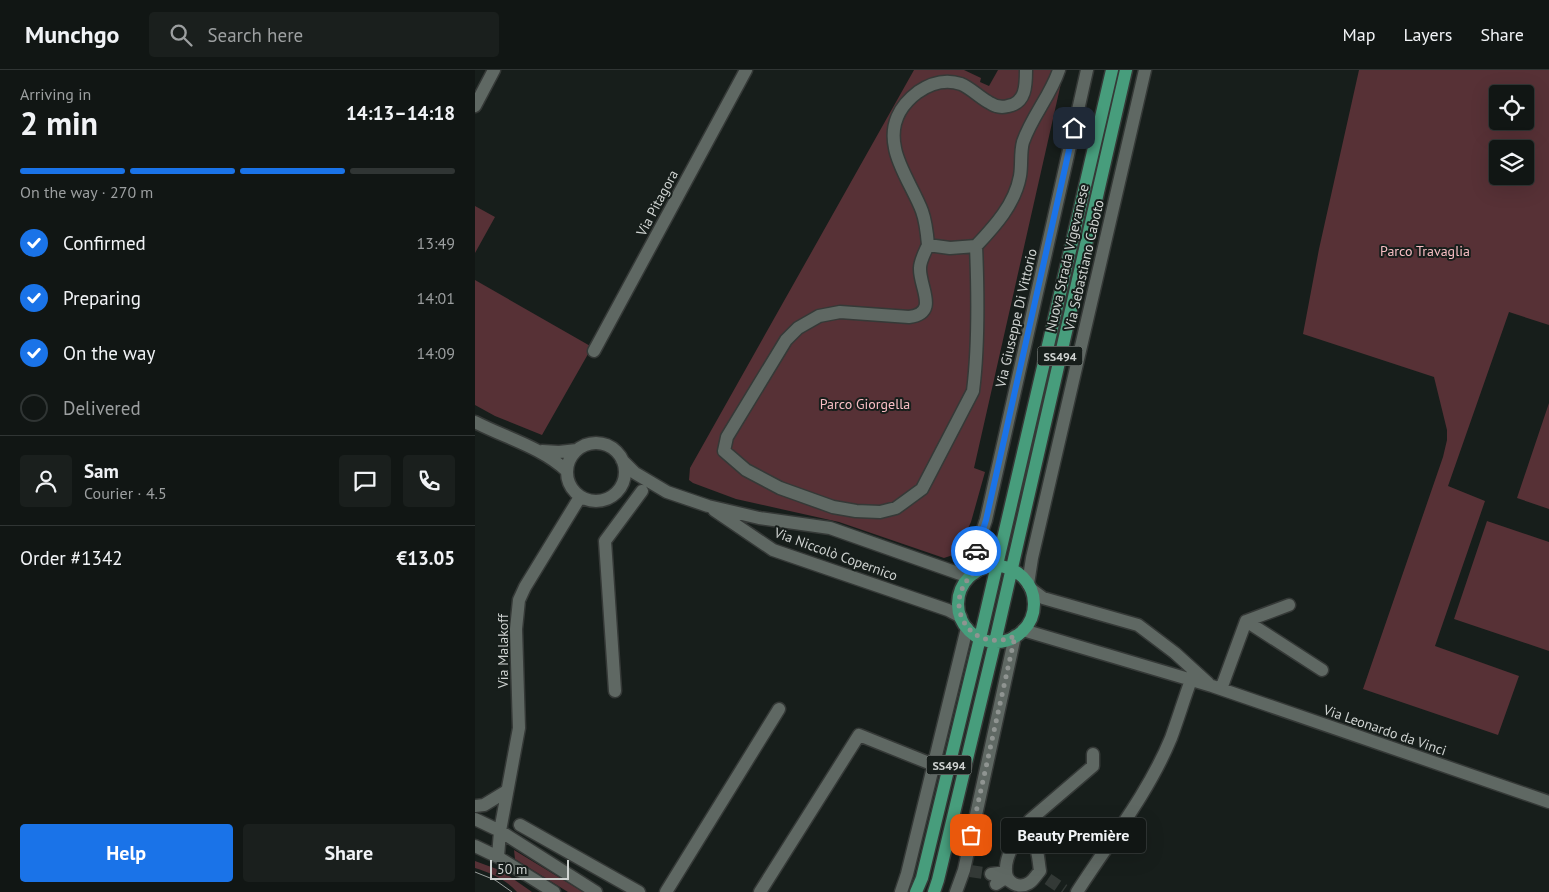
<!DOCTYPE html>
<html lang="en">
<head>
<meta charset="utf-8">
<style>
	:root { --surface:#111614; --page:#1a1f1d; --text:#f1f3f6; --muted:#9c9fa0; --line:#303534; --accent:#1a73e8 }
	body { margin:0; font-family:"PT Sans",sans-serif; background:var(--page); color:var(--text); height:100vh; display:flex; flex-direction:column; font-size:19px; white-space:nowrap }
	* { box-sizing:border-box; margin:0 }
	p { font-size:16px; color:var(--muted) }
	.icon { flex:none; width:28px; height:28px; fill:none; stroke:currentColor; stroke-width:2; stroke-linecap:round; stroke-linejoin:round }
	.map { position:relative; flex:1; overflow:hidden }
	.side { display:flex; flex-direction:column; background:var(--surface); width:475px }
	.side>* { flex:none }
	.tools { position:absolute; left:1014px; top:15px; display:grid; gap:10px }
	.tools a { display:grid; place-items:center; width:45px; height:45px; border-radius:5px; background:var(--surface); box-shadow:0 5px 20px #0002,0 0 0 1px var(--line); font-size:25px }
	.scale { position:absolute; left:15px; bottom:12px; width:79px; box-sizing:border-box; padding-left:5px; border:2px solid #cfd3d1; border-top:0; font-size:14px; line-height:18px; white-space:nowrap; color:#cfd3d1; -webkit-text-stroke:4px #171e1b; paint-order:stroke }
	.pin { position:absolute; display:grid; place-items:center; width:42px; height:42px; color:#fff; margin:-21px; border-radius:10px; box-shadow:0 2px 8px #0006 }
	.courier { position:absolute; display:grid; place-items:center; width:50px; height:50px; margin:-25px; border:4px solid #1a73e8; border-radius:50%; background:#fff; color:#222; box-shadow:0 1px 6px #0007 }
	.bubble { position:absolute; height:35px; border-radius:5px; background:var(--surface); box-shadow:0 5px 20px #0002,0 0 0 1px var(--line); font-size:16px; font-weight:800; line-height:35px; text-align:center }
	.headline em { font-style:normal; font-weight:800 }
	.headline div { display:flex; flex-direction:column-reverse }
	.headline { display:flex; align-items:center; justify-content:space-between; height:85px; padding:0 20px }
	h1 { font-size:32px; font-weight:800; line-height:38px }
	.bar { display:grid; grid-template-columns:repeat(4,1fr); gap:8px 5px; align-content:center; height:60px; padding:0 20px }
	.bar i { height:6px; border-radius:4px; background:var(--line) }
	.bar .active { background:var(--accent) }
	.bar p { grid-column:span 4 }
	.line { display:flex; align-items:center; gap:12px; padding:0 20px; border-top:1px solid var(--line) }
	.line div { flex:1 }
	.round { display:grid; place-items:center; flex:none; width:52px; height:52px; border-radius:5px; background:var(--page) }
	ol { padding:0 20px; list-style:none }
	li { display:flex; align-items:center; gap:15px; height:55px }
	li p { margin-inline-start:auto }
	li .icon { padding:5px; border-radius:50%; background:var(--accent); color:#fff; stroke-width:4 }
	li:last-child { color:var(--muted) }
	li i { width:28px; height:28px; border:2px solid var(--line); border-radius:50% }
	.primary-button { display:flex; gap:10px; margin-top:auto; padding:10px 20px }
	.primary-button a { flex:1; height:58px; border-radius:5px; background:var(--accent); color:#fff; font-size:20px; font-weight:800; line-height:58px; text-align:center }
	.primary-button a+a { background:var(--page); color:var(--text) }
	header { display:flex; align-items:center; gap:30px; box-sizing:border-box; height:70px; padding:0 25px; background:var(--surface); border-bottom:1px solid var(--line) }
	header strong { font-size:24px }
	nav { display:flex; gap:28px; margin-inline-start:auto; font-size:18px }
	.search { width:350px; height:45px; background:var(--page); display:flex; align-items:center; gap:12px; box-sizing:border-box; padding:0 18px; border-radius:5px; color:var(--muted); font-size:19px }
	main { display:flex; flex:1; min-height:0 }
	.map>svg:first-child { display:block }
</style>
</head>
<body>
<header>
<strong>Munchgo</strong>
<div class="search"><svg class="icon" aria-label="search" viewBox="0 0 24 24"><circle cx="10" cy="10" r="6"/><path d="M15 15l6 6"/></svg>Search here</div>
<nav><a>Map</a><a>Layers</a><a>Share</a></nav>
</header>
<main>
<section class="side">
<div class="headline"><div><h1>2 min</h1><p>Arriving in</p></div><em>14:13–14:18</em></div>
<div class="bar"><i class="active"></i><i class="active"></i><i class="active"></i><i></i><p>On the way · 270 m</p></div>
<ol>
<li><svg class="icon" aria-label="check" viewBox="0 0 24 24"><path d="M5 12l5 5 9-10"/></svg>Confirmed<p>13:49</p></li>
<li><svg class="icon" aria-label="check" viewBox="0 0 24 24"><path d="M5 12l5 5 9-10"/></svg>Preparing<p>14:01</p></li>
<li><svg class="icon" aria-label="check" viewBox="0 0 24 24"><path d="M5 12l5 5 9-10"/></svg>On the way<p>14:09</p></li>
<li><i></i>Delivered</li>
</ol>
<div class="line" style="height:90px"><a class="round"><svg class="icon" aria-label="person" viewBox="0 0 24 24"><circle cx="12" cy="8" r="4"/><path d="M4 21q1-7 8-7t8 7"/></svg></a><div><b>Sam</b><p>Courier · 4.5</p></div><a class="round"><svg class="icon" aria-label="chat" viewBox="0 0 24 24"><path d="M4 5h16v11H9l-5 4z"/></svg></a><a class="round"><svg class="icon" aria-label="phone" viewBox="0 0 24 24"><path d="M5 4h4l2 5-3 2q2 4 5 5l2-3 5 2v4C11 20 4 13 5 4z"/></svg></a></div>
<div class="line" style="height:65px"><div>Order #1342</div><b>€13.05</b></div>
<div class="primary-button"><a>Help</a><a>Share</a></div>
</section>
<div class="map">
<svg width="1074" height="822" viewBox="0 0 1074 822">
	<rect width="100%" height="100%" fill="#171e1b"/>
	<path fill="#573136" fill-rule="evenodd" d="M 439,0 L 489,0 L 506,8 L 505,12 L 514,16 L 523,0 L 589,0 L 499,398 L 510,402 L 496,452 L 481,484 L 469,488 L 364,452 L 261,429 L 218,413 L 214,410 L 215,398 Z
		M 884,0 L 1074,0 L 1074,255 L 1034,242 L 973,416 L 1010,431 L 960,576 L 1044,606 L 1023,665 L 888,619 L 968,387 L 972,370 L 972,360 L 959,307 L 828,264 L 844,179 ZM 1022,24 L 1050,24 L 1050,51 L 1022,51 ZM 1022,79 L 1050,79 L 1050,106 L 1022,106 Z
		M 0,136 L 20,147 L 0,183 Z
		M 0,210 L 117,277 L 67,365 L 20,346 L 0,335 Z
		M 1074,333 L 1074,439 L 1042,428 Z
		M 1012,451 L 1074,472 L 1074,581 L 979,549 Z
		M 39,780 L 108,822 L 93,822 L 40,789 Z
		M 0,791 L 27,801 L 57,822 L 42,822 C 30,809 16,803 0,798 Z"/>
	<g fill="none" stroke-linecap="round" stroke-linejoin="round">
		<path stroke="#333936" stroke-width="12" stroke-dasharray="12 6" stroke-linecap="butt" d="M 495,801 L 516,804
			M 573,809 L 589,820"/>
		<defs>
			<path id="minor" d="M 551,0 C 551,15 551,33 533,36 C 526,38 521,37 515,33 C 505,28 496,18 486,14 C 471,9 456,13 443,22 C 424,36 415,55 420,78 C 423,97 440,122 447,141 C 451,152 452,163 453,175 L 475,178 L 501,176 C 520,156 540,134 545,106 C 547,95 545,83 548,72 C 557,46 576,25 584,0
				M 0,36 L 19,0
				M 453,175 C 450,182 445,191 445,198 C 444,217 465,243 434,247 L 365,242 L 344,246 L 323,258 L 311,270 L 252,367 L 249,381 L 271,400 L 305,418 L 358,437 L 381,441 L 405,442 L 421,438 L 447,419 L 498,321 C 504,274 503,224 501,176
				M 119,281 L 271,0
				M 0,352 C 31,368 66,377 92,401
				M92 402a29 29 0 1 1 58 0a29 29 0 1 1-58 0Z
				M 67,381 L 84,382 L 102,380
				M 147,390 L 160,403 L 192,422 L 233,436 L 284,448 L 355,458 L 494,507
				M 239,440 L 298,480 L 473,540 L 486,547
				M 500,503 L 499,486 L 511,450 L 612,0
				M 553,514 L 557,488 L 670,0
				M 556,519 L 568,528 L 663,555 L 700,583 L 733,613
				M 814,535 L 771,551 L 847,600
				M 548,560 L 737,616 L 1074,732
				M 746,619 L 771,551
				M 140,621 L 130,471 L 167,421
				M 0,736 L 9,735 L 32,721
				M 0,749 L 25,761 L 121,822
				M 45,755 L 164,822
				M 543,766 C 565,770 562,783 565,801 C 561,805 559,810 554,813 C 544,819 531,813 531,801 C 530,789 537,776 543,766 Z
				M 543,766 L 555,750 L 618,696 L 618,684
				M 0,776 L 23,787 L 79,822
				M 23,787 L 25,761 L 44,658 L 41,559 L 44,530 L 50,517 L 105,427
				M 516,804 L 531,802
				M 521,814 L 532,807
				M 191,822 L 304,639
				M 285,822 L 384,665 L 459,695
				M 426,822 L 432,804 L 492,558
				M 481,822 L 489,800 L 540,566
				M 602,822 C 634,772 673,724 696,668 C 703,649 709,629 716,610"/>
			<path id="major" d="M483 534a38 38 0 1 1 76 0a38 38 0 1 1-76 0Z
				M 441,822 L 447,808 L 505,568 L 637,0
				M 459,822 L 463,810 L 520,572 L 651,0"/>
		</defs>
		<use href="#minor" stroke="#353937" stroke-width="15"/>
		<use href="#major" stroke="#353937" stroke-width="15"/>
		<use href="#minor" stroke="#5f6863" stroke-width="12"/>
		<use href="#major" stroke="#479d7c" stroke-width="12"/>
		<path stroke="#9a9f9d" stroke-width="1" d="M 0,802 L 20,810 L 37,822"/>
	</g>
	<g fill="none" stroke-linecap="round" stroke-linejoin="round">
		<path stroke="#8f9491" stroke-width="5" stroke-dasharray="0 9" d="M 496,765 L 540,566 C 496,586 463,533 500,502 L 499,495 L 501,481"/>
		<path stroke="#1a73e8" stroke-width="6" d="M 501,481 L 511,450 L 599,58"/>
	</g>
	<g text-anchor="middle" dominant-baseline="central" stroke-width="4" stroke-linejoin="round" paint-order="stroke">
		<g fill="#171e1b" stroke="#989d9a" stroke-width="1">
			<rect x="562.5" y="276.5" width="45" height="19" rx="4"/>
			<rect x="451.5" y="685.5" width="45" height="19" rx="4"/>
		</g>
		<g font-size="12" font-weight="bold" fill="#cfd3d1">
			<text x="585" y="286">SS494</text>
			<text x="474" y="695">SS494</text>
		</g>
		<g font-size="14" fill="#cfd3d1" stroke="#171e1b">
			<text transform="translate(182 133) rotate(-62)">Via Pitagora</text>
			<text transform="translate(592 188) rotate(-77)">Nuova Strada Vigevanese</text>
			<text transform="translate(609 195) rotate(-77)">Via Sebastiano Caboto</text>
			<text transform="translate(541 248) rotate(-77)">Via Giuseppe Di Vittorio</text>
			<text transform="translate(361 484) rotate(20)">Via Niccolò Copernico</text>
			<text transform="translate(28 581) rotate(-90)">Via Malakoff</text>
			<text transform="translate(910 660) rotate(19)">Via Leonardo da Vinci</text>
		</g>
		<g font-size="14" fill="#f8bec4" stroke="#171e1b">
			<text x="950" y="181">Parco Travaglia</text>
			<text x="390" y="334">Parco Giorgella</text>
		</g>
	</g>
</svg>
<div class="tools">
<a><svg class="icon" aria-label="locate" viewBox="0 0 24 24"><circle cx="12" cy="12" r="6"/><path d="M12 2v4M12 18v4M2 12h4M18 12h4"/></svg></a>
<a><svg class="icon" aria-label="layers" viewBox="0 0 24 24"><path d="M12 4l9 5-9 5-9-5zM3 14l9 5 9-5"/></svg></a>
</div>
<div class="scale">50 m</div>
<div class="pin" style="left:496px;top:765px;background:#ea580c"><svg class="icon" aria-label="bag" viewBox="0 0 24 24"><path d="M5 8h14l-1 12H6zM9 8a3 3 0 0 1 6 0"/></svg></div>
<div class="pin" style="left:599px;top:58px;background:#1f2937"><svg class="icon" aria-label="home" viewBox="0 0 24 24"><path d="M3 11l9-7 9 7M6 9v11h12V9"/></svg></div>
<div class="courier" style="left:501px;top:481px"><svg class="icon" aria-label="car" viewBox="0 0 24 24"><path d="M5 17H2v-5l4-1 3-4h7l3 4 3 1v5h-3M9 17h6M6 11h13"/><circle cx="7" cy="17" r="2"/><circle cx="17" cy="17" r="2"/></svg></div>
<div class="bubble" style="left:526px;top:748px;width:145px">Beauty Première</div>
</div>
</main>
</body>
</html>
